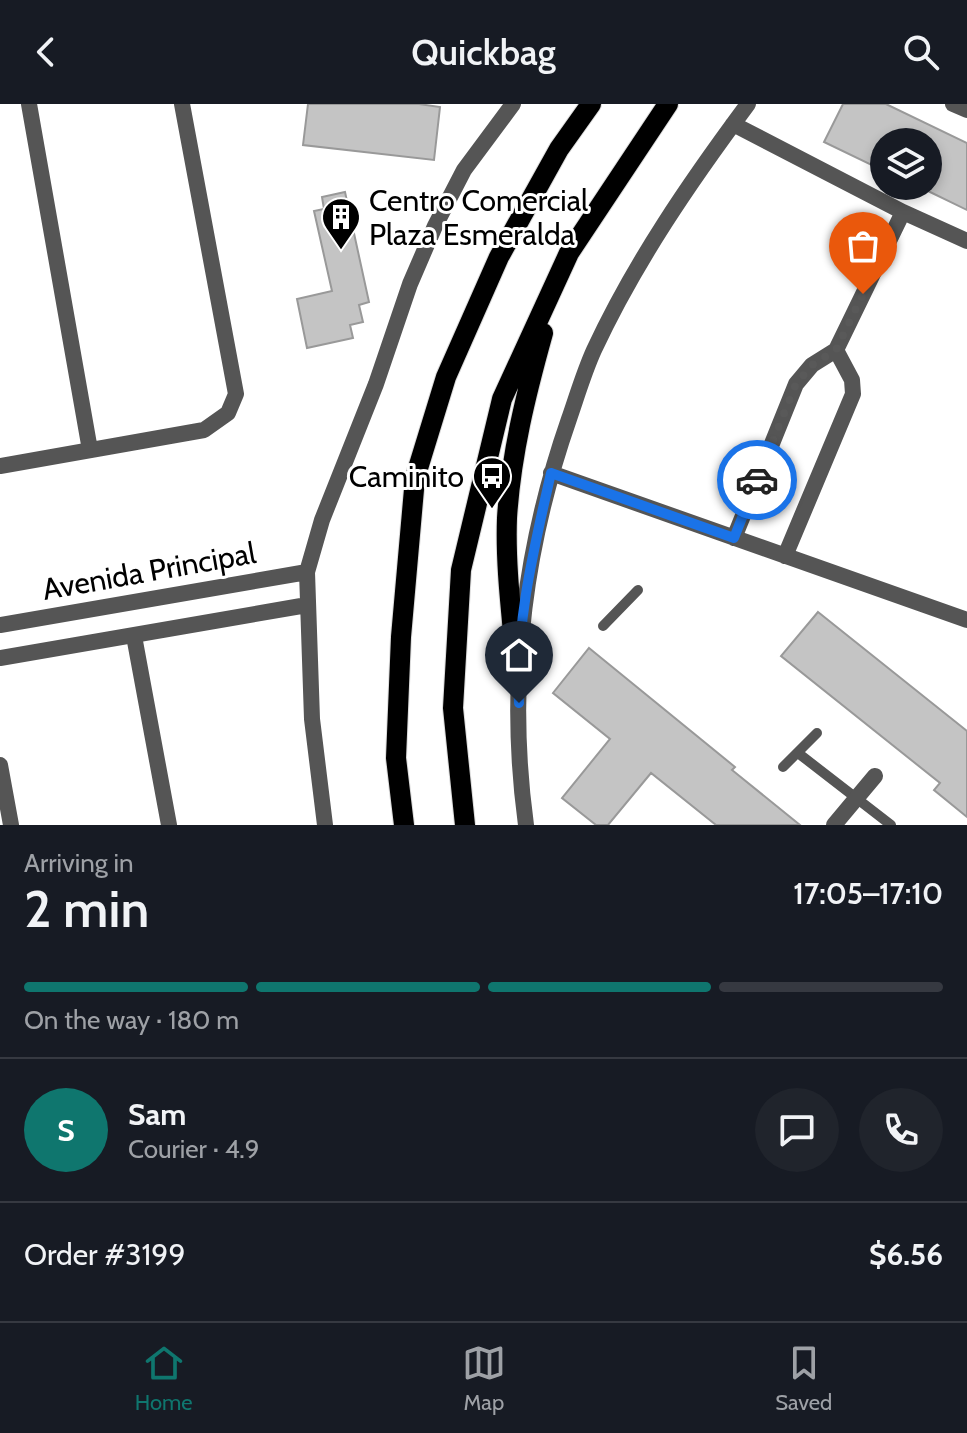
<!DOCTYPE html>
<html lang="en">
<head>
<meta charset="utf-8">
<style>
	:root { --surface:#171b24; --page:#20242c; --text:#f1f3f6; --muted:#9ea1a6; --line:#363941; --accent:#0f766e }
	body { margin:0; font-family:Cabin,sans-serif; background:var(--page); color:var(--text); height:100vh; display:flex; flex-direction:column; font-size:30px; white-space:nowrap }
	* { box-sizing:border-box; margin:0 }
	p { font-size:26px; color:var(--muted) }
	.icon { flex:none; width:44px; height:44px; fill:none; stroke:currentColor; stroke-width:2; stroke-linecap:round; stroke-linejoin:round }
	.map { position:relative; height:721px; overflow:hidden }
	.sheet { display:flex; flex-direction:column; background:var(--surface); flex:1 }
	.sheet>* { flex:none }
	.buttons { position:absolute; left:870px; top:24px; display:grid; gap:16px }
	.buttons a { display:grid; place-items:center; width:72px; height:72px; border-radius:50%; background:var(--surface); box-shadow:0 4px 12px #0003; font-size:40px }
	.pin { position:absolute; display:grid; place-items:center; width:68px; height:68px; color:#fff; margin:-82px -34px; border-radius:50% 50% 50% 0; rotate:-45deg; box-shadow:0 0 8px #0007 }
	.pin .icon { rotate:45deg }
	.courier { position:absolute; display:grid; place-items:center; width:80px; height:80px; margin:-40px; border:6px solid #1a73e8; border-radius:50%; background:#fff; color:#222; box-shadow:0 2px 10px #0007 }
	.head em { font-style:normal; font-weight:600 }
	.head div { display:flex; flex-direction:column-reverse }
	.head { display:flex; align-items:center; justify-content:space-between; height:136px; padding:0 24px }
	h1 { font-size:52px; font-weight:600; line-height:60px }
	.bar { display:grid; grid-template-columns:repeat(4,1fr); gap:12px 8px; align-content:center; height:96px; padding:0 24px }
	.bar i { height:10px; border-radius:6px; background:var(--line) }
	.bar .selected { background:var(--accent) }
	.bar p { grid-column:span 4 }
	.line { display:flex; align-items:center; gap:20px; padding:0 24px; border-top:2px solid var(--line) }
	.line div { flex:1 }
	.round { display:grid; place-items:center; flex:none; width:84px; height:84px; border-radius:42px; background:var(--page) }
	header { display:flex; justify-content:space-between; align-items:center; height:104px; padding:0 24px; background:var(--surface); font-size:36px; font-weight:600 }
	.tab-bar { display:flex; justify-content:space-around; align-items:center; height:112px; border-top:2px solid var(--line); background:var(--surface); font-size:22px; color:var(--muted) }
	.tab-bar a { display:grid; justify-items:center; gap:4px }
	.tab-bar .selected { color:var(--accent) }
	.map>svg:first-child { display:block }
</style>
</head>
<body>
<header><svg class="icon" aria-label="back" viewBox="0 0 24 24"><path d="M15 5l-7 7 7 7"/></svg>Quickbag<svg class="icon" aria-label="search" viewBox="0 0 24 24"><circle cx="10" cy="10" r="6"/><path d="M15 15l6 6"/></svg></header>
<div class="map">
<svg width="967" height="721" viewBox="0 0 967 721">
	<rect width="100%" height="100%" fill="#fff"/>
	<path fill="#c4c4c4" stroke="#999" stroke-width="2" d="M 308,0 L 419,0 L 440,3 L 434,56 L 303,41 Z
		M 843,0 L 886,0 L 967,39 L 967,106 L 928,87 L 928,38 L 884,38 L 884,67 L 824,38 Z
		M 345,88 L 369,198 L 359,201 L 363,218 L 350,221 L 353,234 L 307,244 L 297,195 L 332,187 L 314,107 L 324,105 L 322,93 Z
		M 818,508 L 967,627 L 967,713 L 934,686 L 940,679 L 781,552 Z
		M 589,544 L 735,663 L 732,666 L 800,721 L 716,721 L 651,669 L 608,721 L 596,721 L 562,694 L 610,635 L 553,589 Z"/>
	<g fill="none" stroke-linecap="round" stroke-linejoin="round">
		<defs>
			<path id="primary" d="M 517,572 C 513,520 505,466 507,414 C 511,350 526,290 543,229
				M 404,721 L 396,654 L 401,533 L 415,374 L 446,273 L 499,153 L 559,45 L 591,0
				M 465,721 L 453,604 L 461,466 L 502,295 L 569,149 L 668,0"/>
		</defs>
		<use href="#primary" stroke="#dbdbdb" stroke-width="22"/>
		<path stroke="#555" stroke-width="10" d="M 603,522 L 638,486
			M 798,649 L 891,721
			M 783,663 L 817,629"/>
		<path stroke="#555" stroke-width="16" d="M 29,0 L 90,346
			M 953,0 L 967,6
			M 733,20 L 903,108 L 967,137
			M 0,362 L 204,326 L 228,309 L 236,290 L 182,0
			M 551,369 L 967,516
			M 734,434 L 796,280 L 812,261 L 836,246 L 903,108
			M 785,452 L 853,290 L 852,276 L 836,246
			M 0,521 L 307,468
			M 134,532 L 169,721
			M 0,554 L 307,501
			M 0,661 L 11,721
			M 325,721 L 312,615 L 307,468 L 322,416 L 376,280 L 410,180 L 435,122 L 464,66 L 513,0
			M 526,721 C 507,582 523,447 569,315 C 577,292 584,268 594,246 C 635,158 690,78 748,0
			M 834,721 L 875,672"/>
		<use href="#primary" stroke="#000" stroke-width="20"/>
	</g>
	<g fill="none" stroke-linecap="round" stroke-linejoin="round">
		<path stroke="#595959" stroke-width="8" stroke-dasharray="0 14.4" d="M 757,376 L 796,280 L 812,261 L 836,246 L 863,190"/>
		<path stroke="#1a73e8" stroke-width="10" d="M 519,599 C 515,521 534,444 551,369 L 734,434 L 757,376"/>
	</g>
	<defs>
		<symbol id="building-pin" viewBox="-11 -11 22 30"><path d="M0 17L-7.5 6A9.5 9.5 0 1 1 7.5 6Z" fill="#000" stroke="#fff"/><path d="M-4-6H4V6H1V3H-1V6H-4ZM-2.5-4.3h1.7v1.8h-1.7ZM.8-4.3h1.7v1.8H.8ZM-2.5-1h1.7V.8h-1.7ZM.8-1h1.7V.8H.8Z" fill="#fff"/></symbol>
		<symbol id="bus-pin" viewBox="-11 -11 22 30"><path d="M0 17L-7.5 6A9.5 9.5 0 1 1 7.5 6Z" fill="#000" stroke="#fff"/><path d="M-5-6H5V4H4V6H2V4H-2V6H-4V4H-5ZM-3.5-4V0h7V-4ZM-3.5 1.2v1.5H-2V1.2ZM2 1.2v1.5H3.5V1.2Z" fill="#fff"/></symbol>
	</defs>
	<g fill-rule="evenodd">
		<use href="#building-pin" x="319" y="91" width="44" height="60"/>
		<use href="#bus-pin" x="470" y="350" width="44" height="60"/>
	</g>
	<g text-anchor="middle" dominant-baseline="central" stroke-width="6" stroke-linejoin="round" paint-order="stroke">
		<g font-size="30" fill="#000" stroke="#fff" text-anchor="start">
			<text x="369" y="96">Centro Comercial<tspan x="369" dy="34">Plaza Esmeralda</tspan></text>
			<text x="464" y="372" text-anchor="end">Caminito</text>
		</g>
		<g font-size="30" fill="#000" stroke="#fff">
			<text transform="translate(149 467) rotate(-10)">Avenida Principal</text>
		</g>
	</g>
</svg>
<div class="buttons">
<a><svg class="icon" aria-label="layers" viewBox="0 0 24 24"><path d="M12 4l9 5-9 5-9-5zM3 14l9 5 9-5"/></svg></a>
</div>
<div class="pin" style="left:863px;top:190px;background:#ea580c"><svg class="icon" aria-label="bag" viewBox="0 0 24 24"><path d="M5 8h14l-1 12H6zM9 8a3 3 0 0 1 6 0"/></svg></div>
<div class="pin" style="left:519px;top:599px;background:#1f2937"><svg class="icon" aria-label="home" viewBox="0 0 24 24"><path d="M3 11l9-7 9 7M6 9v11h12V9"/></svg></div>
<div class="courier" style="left:757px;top:376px"><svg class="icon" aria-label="car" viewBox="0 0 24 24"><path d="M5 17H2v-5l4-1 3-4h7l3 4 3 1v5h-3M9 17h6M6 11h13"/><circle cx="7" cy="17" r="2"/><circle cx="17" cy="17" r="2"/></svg></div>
</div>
<section class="sheet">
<div class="head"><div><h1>2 min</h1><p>Arriving in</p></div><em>17:05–17:10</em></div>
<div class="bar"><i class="selected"></i><i class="selected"></i><i class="selected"></i><i></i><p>On the way · 180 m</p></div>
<div class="line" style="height:144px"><b class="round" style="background:var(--accent);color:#fff">S</b><div><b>Sam</b><p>Courier · 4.9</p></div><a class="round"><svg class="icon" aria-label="chat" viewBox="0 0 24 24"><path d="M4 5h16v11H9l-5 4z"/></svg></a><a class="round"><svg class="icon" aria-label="phone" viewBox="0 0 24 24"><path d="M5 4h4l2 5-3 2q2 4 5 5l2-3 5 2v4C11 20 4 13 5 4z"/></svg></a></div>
<div class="line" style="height:104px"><div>Order #3199</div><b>$6.56</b></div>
</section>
<nav class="tab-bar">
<a class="selected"><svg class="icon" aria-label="home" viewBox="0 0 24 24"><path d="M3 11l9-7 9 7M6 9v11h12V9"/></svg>Home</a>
<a><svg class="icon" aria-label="map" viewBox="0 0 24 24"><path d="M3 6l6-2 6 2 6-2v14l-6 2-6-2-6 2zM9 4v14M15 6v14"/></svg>Map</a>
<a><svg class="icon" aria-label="saved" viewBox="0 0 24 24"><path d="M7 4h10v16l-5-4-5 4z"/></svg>Saved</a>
</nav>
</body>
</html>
